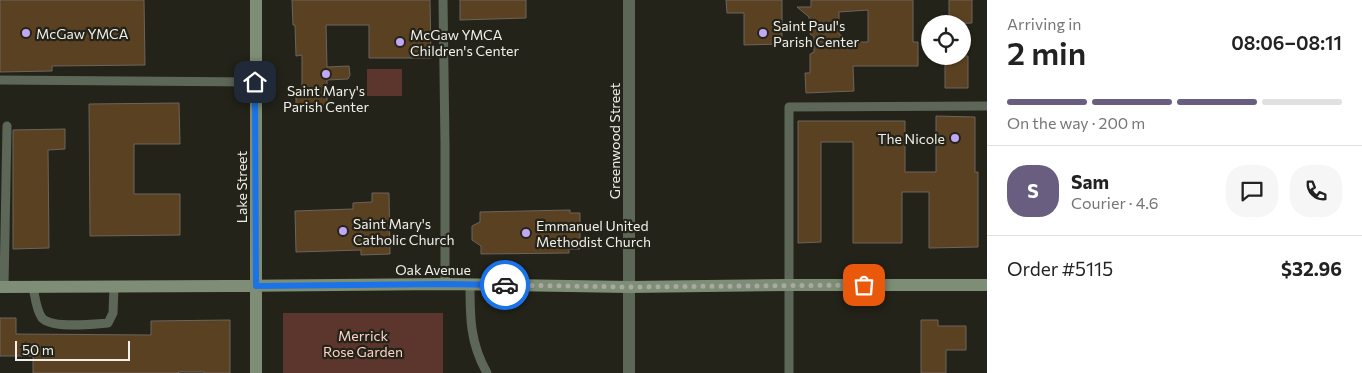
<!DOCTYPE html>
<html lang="en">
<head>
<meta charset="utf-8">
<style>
	:root { --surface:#fff; --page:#f6f6f6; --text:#222; --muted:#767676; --line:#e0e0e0; --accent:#695e80 }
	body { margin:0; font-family:Commissioner,sans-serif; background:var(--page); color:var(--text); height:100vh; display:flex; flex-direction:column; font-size:19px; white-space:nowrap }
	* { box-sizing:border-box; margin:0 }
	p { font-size:16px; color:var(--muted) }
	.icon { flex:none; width:28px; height:28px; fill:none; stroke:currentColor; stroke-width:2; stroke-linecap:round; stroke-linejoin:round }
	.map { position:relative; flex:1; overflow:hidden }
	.sheet { display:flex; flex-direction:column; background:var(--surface); width:375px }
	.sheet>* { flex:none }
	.tools { position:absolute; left:921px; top:15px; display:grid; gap:10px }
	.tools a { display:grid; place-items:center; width:50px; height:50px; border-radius:50%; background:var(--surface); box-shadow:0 1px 4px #0004; font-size:25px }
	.scale { position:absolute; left:15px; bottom:12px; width:115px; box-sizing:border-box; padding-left:5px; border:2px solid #f0efe9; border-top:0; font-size:14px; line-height:18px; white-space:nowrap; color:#f0efe9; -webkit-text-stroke:4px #24231a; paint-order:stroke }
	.pin { position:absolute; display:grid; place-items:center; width:42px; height:42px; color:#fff; margin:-21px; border-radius:10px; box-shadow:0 2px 8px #0006 }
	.courier { position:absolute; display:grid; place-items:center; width:50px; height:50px; margin:-25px; border:4px solid #1a73e8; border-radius:50%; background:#fff; color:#222; box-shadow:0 1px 6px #0007 }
	.head em { font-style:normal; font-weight:600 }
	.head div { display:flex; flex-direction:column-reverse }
	.head { display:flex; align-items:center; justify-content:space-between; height:85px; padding:0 20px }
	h1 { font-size:32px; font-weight:600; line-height:38px }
	.bar { display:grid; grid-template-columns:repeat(4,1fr); gap:8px 5px; align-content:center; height:60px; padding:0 20px }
	.bar i { height:6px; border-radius:4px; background:var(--line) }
	.bar .on { background:var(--accent) }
	.bar p { grid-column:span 4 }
	.line { display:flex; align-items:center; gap:12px; padding:0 20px; border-top:1px solid var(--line) }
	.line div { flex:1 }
	.round { display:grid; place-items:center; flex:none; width:52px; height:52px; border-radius:20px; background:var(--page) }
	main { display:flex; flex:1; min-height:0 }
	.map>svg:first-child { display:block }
</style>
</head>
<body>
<main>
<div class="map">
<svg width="987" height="373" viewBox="0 0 987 373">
	<rect width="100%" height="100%" fill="#24231a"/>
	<path fill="#5c362c" d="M 367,69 L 402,69 L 402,96 L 367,96 Z
		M 283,313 L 443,313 L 443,373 L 283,373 Z"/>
	<path fill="#5a4122" stroke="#6c645c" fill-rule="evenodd" d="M 0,0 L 144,0 L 145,65 L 52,66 L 52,71 L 0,72 Z
		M 292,0 L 430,0 L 431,58 L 369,58 L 369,25 L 326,25 L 327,67 L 349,66 L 350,75 L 348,79 L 327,80 L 327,106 L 296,106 L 296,92 L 302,92 L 302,55 L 296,56 L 295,25 L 293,25 Z
		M 460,0 L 526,0 L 526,18 L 460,20 Z
		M 726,0 L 782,0 L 782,44 L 744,45 L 744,13 L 727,13 Z
		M 811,0 L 913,0 L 913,42 L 918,42 L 918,66 L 853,66 L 854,91 L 806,93 L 805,73 L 810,73 L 810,54 L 814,52 L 814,37 L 810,34 L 809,17 L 797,7 L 811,7 ZM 868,10 L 868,42 L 842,42 L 842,36 L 839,34 L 839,12 Z
		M 949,0 L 972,0 L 972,23 L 949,24 Z
		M 945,56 L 968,56 L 968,88 L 945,88 Z
		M 179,103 L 180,144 L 134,144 L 134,194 L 180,194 L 180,235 L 90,236 L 89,104 Z
		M 936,116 L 975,117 L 975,172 L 978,172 L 978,247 L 929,248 L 929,192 L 902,192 L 902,243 L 853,243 L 853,142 L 821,142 L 821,242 L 798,243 L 798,121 L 905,121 L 905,172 L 936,172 Z
		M 65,129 L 65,149 L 48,150 L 49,248 L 13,249 L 13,130 Z
		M 372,193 L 389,193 L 390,254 L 361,255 L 361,250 L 296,252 L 295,211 L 353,209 L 353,203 L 372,202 Z
		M 570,210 L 570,213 L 580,213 L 580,249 L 569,249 L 569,253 L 481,254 L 481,246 L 472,240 L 472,226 L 480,222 L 480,212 Z
		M 0,318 L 16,318 L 16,334 L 151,335 L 151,321 L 230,320 L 230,373 L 204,373 L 204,372 L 179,372 L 178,373 L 33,373 L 33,356 L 0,356 Z
		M 921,320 L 938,320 L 938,326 L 966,326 L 966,350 L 946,350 L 946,373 L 921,373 Z"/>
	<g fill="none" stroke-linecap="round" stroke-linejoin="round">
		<path stroke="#5d6758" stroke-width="9" d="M 443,0 L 445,144 L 445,284
			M 0,80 L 255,82
			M 470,284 C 470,318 470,343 487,373
			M 4,287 L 7,126
			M 33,287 C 35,296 36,310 42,318 C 52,329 94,324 108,323 L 113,313 L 114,287
			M 789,373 L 789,107 L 987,106"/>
		<path stroke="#5d6758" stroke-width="12" d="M 629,373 L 629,0"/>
		<path stroke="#7e8e76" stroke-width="12" d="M 256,0 L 256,373
			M 0,287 L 229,286 L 445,284 L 629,287 L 788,285 L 987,285"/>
	</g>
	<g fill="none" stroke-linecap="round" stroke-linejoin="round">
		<path stroke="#a9a8a1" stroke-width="5" stroke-dasharray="0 9" d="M 505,285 L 629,287 L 864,285"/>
		<path stroke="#1a73e8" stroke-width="6" d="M 255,82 L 256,286 L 445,284 L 505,285"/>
	</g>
	<g fill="#c0a8f4" stroke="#24231a" stroke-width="2">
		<circle cx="26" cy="33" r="5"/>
		<circle cx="763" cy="33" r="5"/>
		<circle cx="400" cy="42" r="5"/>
		<circle cx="326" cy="74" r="5"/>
		<circle cx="955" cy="138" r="5"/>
		<circle cx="343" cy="231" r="5"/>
		<circle cx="526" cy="233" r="5"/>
	</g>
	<g text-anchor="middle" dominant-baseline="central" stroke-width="4.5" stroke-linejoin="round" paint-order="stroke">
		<g font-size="14" fill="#f0efe9" stroke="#24231a" text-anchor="start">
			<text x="773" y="25">Saint Paul's<tspan x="773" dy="16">Parish Center</tspan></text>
			<text x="36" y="33">McGaw YMCA</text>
			<text x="410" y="34">McGaw YMCA<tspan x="410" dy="16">Children's Center</tspan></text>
			<text x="326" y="90" text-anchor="middle">Saint Mary's<tspan x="326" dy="16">Parish Center</tspan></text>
			<text x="945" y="138" text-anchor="end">The Nicole</text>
			<text x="353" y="223">Saint Mary's<tspan x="353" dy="16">Catholic Church</tspan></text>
			<text x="536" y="225">Emmanuel United<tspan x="536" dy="16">Methodist Church</tspan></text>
		</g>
		<g font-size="14" fill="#f0efe9" stroke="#24231a">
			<text transform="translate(614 141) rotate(-90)">Greenwood Street</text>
			<text transform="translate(241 187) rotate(-90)">Lake Street</text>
			<text x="433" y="269">Oak Avenue</text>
		</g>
		<g font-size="14" fill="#fed2c6" stroke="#24231a">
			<text x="363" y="335">Merrick<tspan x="363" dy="16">Rose Garden</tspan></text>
		</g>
	</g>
</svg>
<div class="tools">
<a><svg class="icon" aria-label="locate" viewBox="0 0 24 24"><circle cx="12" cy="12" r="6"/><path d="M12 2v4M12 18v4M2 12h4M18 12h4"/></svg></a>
</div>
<div class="scale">50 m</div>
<div class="pin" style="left:864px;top:285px;background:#ea580c"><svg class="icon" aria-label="bag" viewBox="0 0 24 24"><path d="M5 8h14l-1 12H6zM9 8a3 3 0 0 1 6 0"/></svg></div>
<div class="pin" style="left:255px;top:82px;background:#1f2937"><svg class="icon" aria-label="home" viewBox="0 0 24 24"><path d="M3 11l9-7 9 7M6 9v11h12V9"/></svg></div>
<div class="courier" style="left:505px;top:285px"><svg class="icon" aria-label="car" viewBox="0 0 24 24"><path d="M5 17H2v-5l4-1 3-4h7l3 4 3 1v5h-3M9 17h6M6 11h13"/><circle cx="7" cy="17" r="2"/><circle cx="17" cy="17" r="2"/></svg></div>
</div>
<section class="sheet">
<div class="head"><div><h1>2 min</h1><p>Arriving in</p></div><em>08:06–08:11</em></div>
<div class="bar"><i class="on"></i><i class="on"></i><i class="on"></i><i></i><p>On the way · 200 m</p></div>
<div class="line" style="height:90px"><b class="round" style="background:var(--accent);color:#fff">S</b><div><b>Sam</b><p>Courier · 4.6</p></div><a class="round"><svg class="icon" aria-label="chat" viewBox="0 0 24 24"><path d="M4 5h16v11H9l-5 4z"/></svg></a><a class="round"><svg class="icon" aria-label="phone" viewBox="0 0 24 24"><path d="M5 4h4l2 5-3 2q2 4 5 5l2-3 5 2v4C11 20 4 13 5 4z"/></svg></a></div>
<div class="line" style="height:65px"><div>Order #5115</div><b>$32.96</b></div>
</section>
</main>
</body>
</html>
